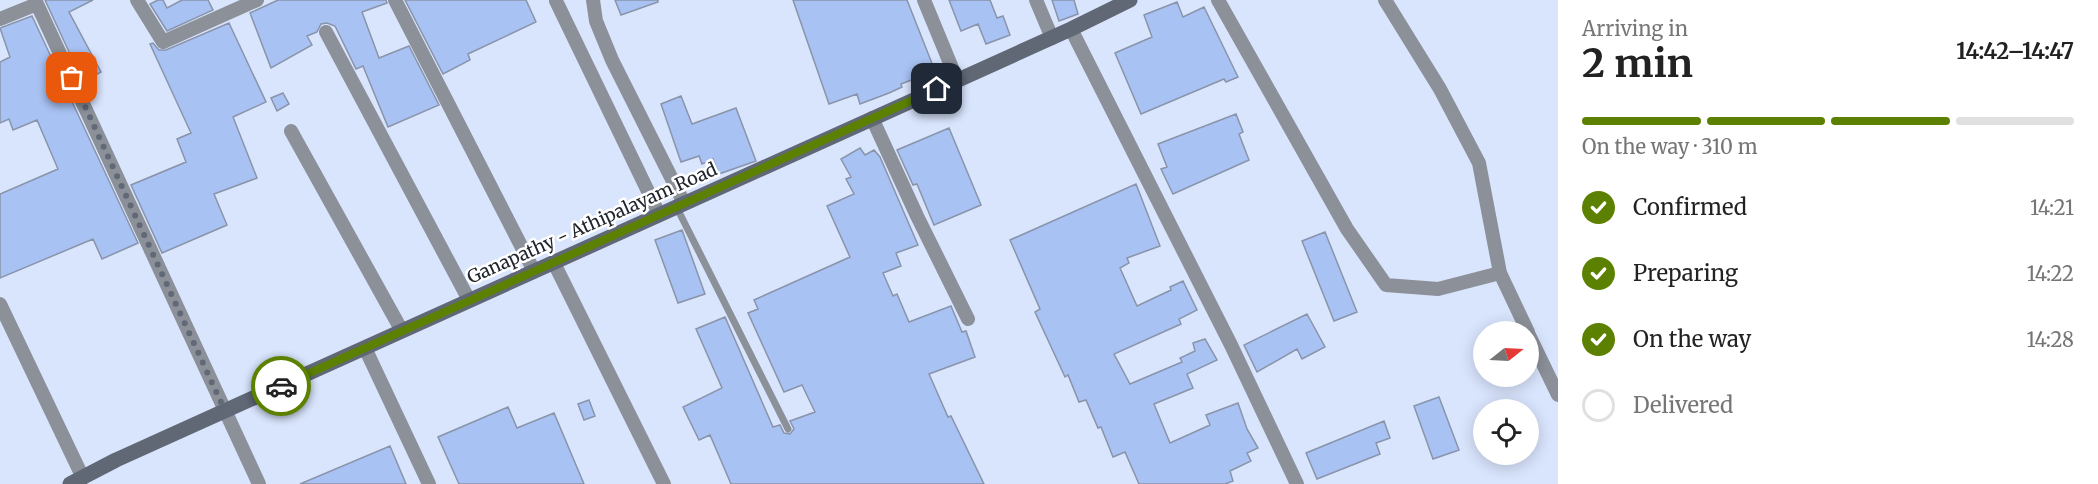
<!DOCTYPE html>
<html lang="en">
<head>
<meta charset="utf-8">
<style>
	:root { --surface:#fff; --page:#f6f6f6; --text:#222; --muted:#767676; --line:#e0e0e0; --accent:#5c8100 }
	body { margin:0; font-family:Merriweather,serif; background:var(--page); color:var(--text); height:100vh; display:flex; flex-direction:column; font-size:22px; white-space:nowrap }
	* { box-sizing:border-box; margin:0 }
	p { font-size:20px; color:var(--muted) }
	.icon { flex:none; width:33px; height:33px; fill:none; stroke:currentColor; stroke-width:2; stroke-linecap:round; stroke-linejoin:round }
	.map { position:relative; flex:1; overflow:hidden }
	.drawer { display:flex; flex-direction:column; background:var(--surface); width:540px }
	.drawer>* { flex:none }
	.needle { width:39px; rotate:72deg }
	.fabs { position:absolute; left:1473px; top:321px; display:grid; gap:12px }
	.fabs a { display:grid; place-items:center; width:66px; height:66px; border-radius:50%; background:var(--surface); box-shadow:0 3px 15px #0003; font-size:30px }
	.pin { position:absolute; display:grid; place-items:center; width:51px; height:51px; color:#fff; margin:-26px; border-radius:12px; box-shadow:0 3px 9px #0006 }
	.courier { position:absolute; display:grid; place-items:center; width:60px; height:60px; margin:-30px; border:4px solid #5c8100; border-radius:50%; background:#fff; color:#222; box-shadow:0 2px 8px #0007 }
	.head em { font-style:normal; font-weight:700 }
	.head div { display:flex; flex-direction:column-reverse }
	.head { display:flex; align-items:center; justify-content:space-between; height:102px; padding:0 24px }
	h1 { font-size:39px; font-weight:700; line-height:45px }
	.bar { display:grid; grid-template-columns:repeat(4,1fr); gap:9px 6px; align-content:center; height:72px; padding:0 24px }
	.bar i { height:8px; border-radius:4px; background:var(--line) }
	.bar .active { background:var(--accent) }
	.bar p { grid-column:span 4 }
	ol { padding:0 24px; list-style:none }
	li { display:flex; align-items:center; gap:18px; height:66px }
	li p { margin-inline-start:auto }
	li .icon { padding:6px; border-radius:50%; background:var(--accent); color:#fff; stroke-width:4 }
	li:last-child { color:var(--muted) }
	li i { width:33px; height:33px; border:3px solid var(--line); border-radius:50% }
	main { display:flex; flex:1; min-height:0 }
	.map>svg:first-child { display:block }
</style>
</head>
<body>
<main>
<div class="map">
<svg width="1558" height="484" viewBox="0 0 1558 484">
	<rect width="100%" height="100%" fill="#d9e5fd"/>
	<path fill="#a8c2f3" stroke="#8994aa" stroke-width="1.5" d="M 45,0 L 93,0 L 69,12 L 101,72 L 83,82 Z
		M 158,0 L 163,0 L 167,8 L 182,0 L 208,0 L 213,10 L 167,31 L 150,4 Z
		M 278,0 L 386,0 L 387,3 L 362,12 L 379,58 L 409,46 L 439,105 L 388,127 L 363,66 L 356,69 L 335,26 L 327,23 L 321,24 L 317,32 L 307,36 L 312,45 L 271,68 L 250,13 Z
		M 405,0 L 526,0 L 536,22 L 468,54 L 470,60 L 443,74 Z
		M 615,0 L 658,0 L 658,2 L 621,15 Z
		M 793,0 L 907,0 L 935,71 L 901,84 L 902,87 L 889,93 L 860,104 L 857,94 L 829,104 Z
		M 949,0 L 990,0 L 997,18 L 1003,16 L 1010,35 L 986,44 L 978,24 L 961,31 Z
		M 1052,0 L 1074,0 L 1078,14 L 1059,21 Z
		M 1177,2 L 1183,17 L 1204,7 L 1238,77 L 1226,82 L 1224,79 L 1141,114 L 1115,53 L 1152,37 L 1144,15 Z
		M 32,16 L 138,243 L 102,259 L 93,239 L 0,278 L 0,194 L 58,169 L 37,120 L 13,130 L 9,119 L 0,123 L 0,62 L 10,57 L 0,28 Z
		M 229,23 L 266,102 L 233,117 L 257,178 L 214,194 L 227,225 L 162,253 L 131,185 L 186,162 L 177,139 L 191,133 L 150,44 L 153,43 L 159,50 L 166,50 Z
		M 283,93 L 289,104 L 277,111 L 271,98 Z
		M 681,96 L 692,124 L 736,108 L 756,161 L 719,174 L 713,159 L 702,164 L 699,156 L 681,162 L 661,104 Z
		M 1236,114 L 1243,132 L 1239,134 L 1249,160 L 1173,194 L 1161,169 L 1167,167 L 1158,144 Z
		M 949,128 L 981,205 L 934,225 L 917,184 L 913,185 L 897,150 Z
		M 860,148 L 865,155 L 874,150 L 880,157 L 918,245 L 896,253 L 901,266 L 883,273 L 893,296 L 897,294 L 909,322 L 951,306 L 962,332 L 966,331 L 975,357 L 929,374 L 948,417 L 951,416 L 984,484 L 731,484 L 710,435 L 699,440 L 683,407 L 722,388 L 696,329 L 725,317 L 773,427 L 780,425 L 784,433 L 790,434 L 794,429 L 790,421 L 815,412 L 802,385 L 784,392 L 748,313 L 758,309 L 754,300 L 850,257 L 827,206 L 854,194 L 846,179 L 851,177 L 841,159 Z
		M 1136,184 L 1160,246 L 1127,258 L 1129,263 L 1120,268 L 1137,306 L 1171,290 L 1170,287 L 1183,281 L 1197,310 L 1179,319 L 1181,324 L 1114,354 L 1130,384 L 1182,362 L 1180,358 L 1195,351 L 1193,343 L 1205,339 L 1217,360 L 1187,374 L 1193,388 L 1154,404 L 1170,443 L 1210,425 L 1206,415 L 1238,403 L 1247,429 L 1258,448 L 1247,453 L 1251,461 L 1230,471 L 1233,481 L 1225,484 L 1139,484 L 1125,452 L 1113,457 L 1101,427 L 1098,428 L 1086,400 L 1079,402 L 1068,375 L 1065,377 L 1035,312 L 1040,309 L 1010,240 Z
		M 682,230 L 705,294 L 678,303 L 655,240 Z
		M 1325,232 L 1357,312 L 1334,321 L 1302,241 Z
		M 1307,314 L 1325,347 L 1302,359 L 1297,349 L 1257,372 L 1244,345 Z
		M 1439,397 L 1459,450 L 1433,459 L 1414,406 Z
		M 589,400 L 595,416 L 584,420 L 578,404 Z
		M 508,407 L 517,428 L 554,413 L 584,484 L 459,484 L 438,437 Z
		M 1384,421 L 1390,438 L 1376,443 L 1380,454 L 1317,479 L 1306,453 Z
		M 390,446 L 406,484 L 300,484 Z"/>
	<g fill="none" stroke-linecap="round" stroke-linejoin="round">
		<path stroke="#8b9099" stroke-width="7" d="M 676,206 L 788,429"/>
		<path stroke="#8b9099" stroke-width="14" d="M 137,0 L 163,42 L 257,0
			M 395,0 L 534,271
			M 593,0 L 596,21 L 612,60 L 684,203
			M 924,0 L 957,80
			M 1036,0 L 1052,38
			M 1218,0 L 1347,229 L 1386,285 L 1438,289 L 1500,273 L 1528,332
			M 1385,0 L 1440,89 L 1479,163 L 1500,273
			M 556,1 L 659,214
			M 0,19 L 37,4 L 259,484
			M 1071,29 L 1231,345 L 1297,484
			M 326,32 L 469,300
			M 872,118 L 917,216 L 968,319
			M 291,131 L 402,331
			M 554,263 L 664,484
			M 0,304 L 83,478
			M 1528,333 L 1558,395
			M 365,348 L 429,484"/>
		<path stroke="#606775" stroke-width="15" d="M 70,484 L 116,460 L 1071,29 L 1130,0"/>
	</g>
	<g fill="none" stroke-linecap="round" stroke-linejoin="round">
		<path stroke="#616876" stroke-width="6" stroke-dasharray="0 10.8" d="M 72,78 L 225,411 L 281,386"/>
		<path stroke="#5c8100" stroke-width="8" d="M 281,386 L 937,89"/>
	</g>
	<g text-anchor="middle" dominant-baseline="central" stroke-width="5" stroke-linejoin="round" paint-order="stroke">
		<g font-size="18" fill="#20252d" stroke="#fff">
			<text transform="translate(592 223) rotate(-24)">Ganapathy - Athipalayam Road</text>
		</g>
	</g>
</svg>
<div class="fabs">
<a><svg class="needle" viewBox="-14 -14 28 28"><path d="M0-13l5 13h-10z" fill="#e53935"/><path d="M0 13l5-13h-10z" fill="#767676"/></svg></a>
<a><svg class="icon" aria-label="locate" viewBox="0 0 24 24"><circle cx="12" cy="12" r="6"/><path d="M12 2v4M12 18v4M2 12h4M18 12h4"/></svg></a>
</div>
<div class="pin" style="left:72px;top:78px;background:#ea580c"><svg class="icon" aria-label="bag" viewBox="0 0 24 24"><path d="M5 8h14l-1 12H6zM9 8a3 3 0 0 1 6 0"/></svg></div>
<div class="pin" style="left:937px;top:89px;background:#1f2937"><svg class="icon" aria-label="home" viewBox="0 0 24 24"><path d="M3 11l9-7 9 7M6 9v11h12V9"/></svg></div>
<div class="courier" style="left:281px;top:386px"><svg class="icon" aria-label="car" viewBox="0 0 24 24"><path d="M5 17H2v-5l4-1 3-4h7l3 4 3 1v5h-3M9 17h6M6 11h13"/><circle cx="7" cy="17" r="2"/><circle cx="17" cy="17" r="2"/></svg></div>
</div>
<section class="drawer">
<div class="head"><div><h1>2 min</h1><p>Arriving in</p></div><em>14:42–14:47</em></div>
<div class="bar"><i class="active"></i><i class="active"></i><i class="active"></i><i></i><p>On the way · 310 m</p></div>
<ol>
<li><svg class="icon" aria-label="check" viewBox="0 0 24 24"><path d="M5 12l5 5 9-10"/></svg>Confirmed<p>14:21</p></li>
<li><svg class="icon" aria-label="check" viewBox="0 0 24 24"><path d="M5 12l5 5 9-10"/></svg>Preparing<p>14:22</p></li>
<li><svg class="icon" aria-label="check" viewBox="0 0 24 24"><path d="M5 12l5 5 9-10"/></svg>On the way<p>14:28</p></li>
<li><i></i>Delivered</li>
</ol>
</section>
</main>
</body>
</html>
